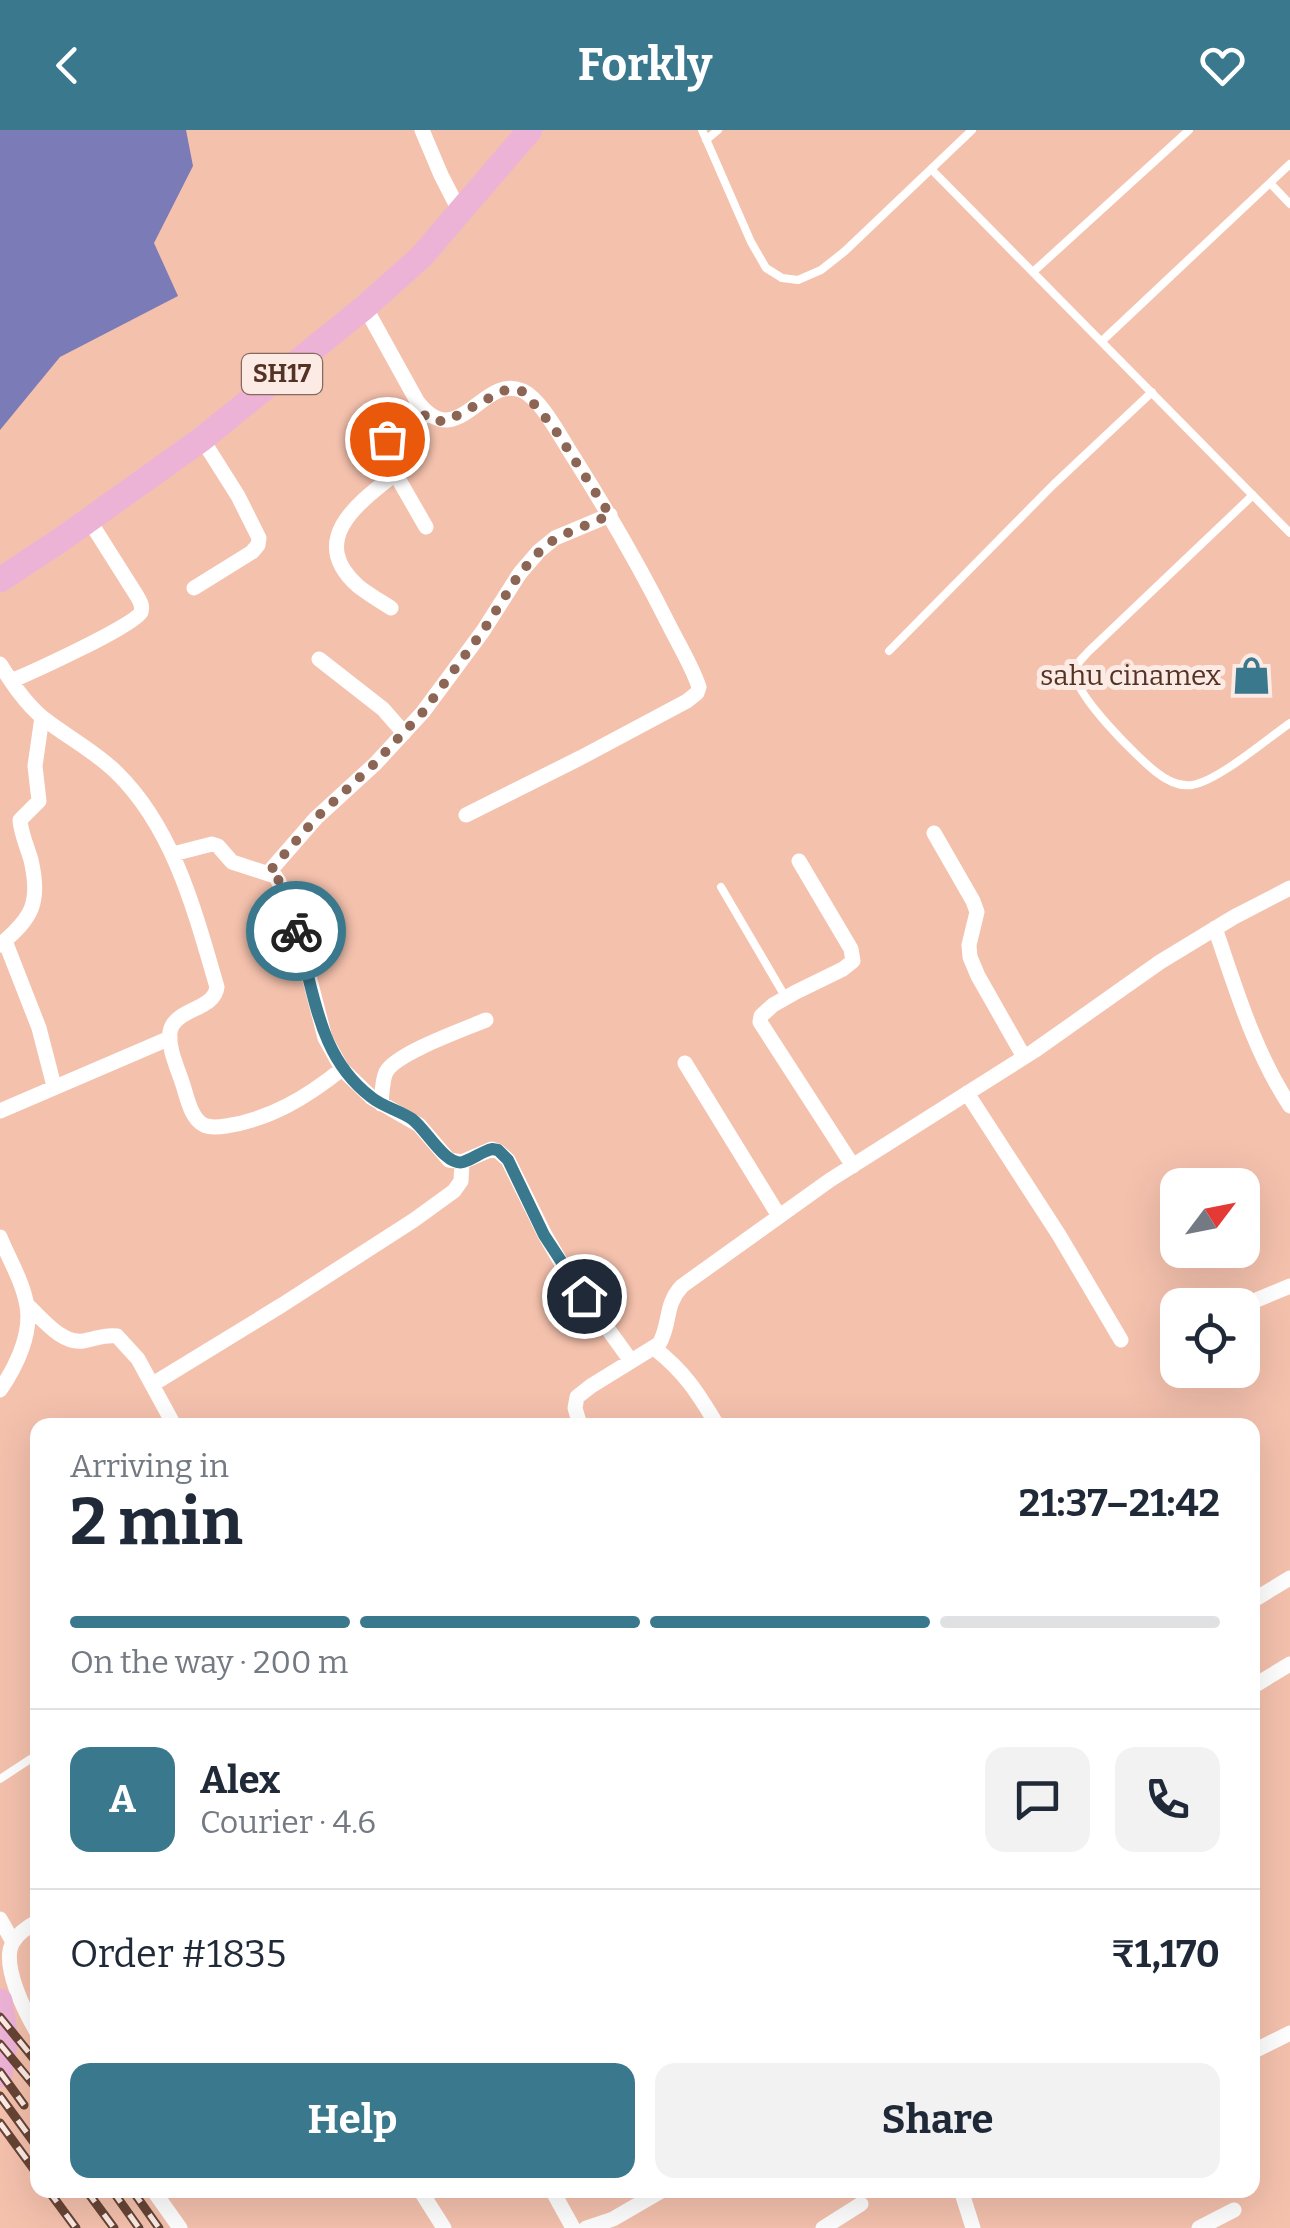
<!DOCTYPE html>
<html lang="en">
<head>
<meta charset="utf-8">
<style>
	:root { --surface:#fff; --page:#f2f2f3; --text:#1f2937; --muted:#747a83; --line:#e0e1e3; --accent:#3a788e }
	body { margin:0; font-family:Bitter,serif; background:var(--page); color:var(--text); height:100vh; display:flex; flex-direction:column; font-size:38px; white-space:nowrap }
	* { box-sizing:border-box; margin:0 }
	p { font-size:32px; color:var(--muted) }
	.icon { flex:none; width:55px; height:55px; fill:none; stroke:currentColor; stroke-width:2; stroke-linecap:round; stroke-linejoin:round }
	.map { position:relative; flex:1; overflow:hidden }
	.side { position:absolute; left:30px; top:1288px; width:1230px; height:780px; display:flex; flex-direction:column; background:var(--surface); border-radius:20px; box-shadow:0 10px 40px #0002 }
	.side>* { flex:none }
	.needle { width:65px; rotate:58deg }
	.buttons { position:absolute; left:1160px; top:1038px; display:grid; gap:20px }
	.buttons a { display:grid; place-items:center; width:100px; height:100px; border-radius:20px; background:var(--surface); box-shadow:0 10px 40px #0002; font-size:50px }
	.pin { position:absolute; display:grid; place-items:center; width:85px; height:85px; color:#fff; margin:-42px; border:5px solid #fff; border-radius:50%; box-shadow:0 2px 10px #0007 }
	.courier { position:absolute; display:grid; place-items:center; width:100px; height:100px; margin:-50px; border:8px solid #3a788e; border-radius:50%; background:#fff; color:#222; box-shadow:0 2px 12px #0007 }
	.headline em { font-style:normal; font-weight:700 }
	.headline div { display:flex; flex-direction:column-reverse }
	.headline { display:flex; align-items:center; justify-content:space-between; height:170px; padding:0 40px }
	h1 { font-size:65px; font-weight:700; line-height:75px }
	.bar { display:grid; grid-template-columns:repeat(4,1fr); gap:15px 10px; align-content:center; height:120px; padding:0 40px }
	.bar i { height:12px; border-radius:8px; background:var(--line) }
	.bar .active { background:var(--accent) }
	.bar p { grid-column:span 4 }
	.line { display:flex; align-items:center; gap:25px; padding:0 40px; border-top:2px solid var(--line) }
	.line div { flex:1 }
	.round { display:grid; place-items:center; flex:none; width:105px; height:105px; border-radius:20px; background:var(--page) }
	.button { display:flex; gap:20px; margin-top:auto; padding:20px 40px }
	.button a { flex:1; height:115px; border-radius:20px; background:var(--accent); color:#fff; font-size:40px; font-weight:700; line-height:115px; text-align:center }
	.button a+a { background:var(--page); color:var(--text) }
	header { display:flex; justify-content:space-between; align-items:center; height:130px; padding:0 40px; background:var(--accent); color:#fff; font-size:45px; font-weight:700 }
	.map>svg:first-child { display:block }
</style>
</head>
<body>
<header><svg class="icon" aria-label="back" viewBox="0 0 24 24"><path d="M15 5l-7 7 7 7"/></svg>Forkly<svg class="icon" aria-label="heart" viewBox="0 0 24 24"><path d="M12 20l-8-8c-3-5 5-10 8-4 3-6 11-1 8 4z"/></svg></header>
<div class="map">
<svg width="1290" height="2098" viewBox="0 0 1290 2098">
	<rect width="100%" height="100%" fill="#f4c1ad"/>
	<path fill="#7b7bb7" d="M 0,0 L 186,0 L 193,36 L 154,113 L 178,166 L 60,227 L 0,300 Z"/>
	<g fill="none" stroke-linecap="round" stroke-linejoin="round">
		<path stroke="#fff" stroke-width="8" d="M 702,0 L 751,112 L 766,138 L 782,148 L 798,150 L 821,140 L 845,121 L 972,0
			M 706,10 L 718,0
			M 932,40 L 1290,403
			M 1271,54 L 1290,74
			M 1033,142 L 1189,0
			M 1102,211 L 1290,34
			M 1253,365 L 1088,522 C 1083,528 1076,533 1075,541 C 1072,563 1138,628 1156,642 C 1166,650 1179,657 1192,655 C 1218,651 1267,609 1290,593
			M 889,521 L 1053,355 L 1152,262
			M 721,757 L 786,868
			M 0,1649 L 38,1624"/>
		<path stroke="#fff" stroke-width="15" d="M 422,0 L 441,45 L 460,82
			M 365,177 L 417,271 C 458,326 483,242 523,261 C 542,270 562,310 574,328 C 608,382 640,437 669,495 C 679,515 692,536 699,557 L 697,563 L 687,571 L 580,628 L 466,685
			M 426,397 L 391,336 L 383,319 L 387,309 L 427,284
			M 194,458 L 252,422 L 258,415 L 259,408 L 238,366 L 202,309
			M 391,478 C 380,471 368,464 358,456 C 307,410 358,373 395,344
			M 319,529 L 383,579 L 404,603
			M 0,534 C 12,553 25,573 43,588 C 67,607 95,621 117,643 C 174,699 195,782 217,857 C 214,881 174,878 170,902 C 168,919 178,939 183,955 C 187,967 191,989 204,995 C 210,998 219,997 226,996 C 271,989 307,967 342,939
			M 11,551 C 30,543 136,495 141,482 C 143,476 140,471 137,466 L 89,390
			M 934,703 L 973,771 L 977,782 L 969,815 L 970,827 L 978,846 L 1024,927
			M 173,724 L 212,714 L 218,716 L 232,732 L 275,746 L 279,752 L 302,819 L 325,908 L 342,939 L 372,968 L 419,995 L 449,1030 L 462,1032 L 492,1019 L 498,1021 L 508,1030 L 545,1105 L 566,1141 L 631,1231
			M 799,731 L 851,819 L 853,831 L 843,839 L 796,862 L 773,875 L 761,886 L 760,892 L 853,1036
			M 269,742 L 316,688 L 375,634 L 423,582 L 483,501 L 520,443 L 539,421 L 555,408 L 610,385
			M 1215,798 C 1236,859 1254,921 1290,976
			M 5,811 L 39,898 L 54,956
			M 0,815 C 32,788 41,773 31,730 C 27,716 21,704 20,690 L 39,671 L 35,636 L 42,587
			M 685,933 L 779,1086
			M 967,963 L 1059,1105 L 1121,1210
			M 381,974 C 382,965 382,951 386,942 C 396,923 465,899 486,890
			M 0,981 L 170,908
			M 0,1107 C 9,1129 23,1152 27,1176 C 32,1204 16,1237 0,1260
			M 27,1175 C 42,1188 61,1214 83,1211 C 96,1209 104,1204 117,1206 L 138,1229 L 174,1295
			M 1242,1176 L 1290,1156
			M 654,1218 C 684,1241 698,1263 717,1295
			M 153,1254 L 282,1175 L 414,1090 L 454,1061 L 461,1051 L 462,1032
			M 580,1295 L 575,1278 L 577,1267 L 591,1256 L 659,1214 C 671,1194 664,1175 682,1156 L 830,1050 L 1034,921 L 1160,832 L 1234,787 L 1290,758
			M 1252,1471 L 1290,1448
			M 1252,1557 L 1290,1534
			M 0,1789 L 13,1812
			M 38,1791 C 29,1796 18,1803 13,1812 C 0,1834 26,1884 38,1904
			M 1252,1922 L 1290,1903
			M 153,2060 L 180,2098
			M 420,2060 L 444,2098
			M 552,2060 L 573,2098
			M 961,2060 L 973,2098
			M 586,2098 L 613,2089 L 663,2060
			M 823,2098 L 861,2074
			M 1199,2098 L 1234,2080"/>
		<path stroke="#edb3d7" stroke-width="25" d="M 0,450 L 62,409 L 202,309 L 365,177 L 421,127 L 530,0
			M 0,1871 L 6,1908 L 0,1945"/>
		<defs>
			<path id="rail" d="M 0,1887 L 38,1934
				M 0,1914 L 38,1960
				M 0,1942 L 24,1975
				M 0,1966 L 38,2018
				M 0,1993 L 38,2045
				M 48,2060 L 76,2098
				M 86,2060 L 114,2098
				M 112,2060 L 139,2098
				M 132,2060 L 159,2098"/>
		</defs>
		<use href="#rail" stroke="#674435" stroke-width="9"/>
		<use href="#rail" stroke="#fcebe4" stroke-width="5" stroke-dasharray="15" stroke-linecap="butt"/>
	</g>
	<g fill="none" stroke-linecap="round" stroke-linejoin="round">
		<path stroke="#8c6555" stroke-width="10" stroke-dasharray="0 18" d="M 296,801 L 280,752 L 275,746 L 269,742 L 316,688 L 374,634 L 423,582 L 483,501 L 520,443 L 540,421 L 556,408 L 610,385 L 554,298 L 524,262 L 514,259 L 502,261 L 445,292 L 436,290 L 427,284 L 387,309"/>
		<path stroke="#3a788e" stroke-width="12" d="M 296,801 C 315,861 317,926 371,967 C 383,977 399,980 412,989 C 426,999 446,1037 463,1032 C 473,1029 481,1022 492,1019 L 498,1020 L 508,1030 L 544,1105 L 584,1166"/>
	</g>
	<defs>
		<symbol id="shop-bare" viewBox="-9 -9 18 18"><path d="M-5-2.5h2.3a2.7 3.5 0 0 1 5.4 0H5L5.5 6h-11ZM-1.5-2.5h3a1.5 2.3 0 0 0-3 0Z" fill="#3a788e" stroke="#fcebe4" stroke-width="2.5" paint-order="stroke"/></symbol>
	</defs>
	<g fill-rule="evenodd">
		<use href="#shop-bare" x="1224" y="518" width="55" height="55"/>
	</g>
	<g text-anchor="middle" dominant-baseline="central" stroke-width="10" stroke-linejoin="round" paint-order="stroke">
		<rect fill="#fcebe4" stroke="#866a5e" stroke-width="2.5" x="242" y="224" width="80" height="40" rx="8"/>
		<g font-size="25" font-weight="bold" fill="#543325">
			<text x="282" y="244">SH17</text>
		</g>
		<g font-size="28" fill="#543325" stroke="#fcebe4" text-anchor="end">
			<text x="1221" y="545">sahu cinamex</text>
		</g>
	</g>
</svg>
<div class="buttons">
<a><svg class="needle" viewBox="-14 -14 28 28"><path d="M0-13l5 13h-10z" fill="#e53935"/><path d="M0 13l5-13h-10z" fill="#747a83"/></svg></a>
<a><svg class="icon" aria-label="locate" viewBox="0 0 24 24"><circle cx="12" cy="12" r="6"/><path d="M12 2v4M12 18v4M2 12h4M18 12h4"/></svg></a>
</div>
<div class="pin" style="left:387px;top:309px;background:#ea580c"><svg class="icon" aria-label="bag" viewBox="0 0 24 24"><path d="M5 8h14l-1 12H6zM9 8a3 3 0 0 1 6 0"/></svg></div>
<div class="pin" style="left:584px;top:1166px;background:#1f2937"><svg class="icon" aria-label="home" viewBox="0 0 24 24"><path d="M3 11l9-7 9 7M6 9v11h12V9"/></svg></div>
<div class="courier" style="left:296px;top:801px"><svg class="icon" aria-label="bike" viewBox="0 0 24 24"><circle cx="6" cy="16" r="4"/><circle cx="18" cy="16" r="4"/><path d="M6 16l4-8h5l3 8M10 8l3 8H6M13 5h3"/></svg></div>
<section class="side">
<div class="headline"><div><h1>2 min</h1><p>Arriving in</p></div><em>21:37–21:42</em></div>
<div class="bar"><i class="active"></i><i class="active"></i><i class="active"></i><i></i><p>On the way · 200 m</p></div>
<div class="line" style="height:180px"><b class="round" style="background:var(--accent);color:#fff">A</b><div><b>Alex</b><p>Courier · 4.6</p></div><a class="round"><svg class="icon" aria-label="chat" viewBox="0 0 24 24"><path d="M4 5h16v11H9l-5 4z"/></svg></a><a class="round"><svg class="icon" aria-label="phone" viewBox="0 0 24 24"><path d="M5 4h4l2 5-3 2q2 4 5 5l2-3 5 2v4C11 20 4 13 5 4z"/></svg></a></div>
<div class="line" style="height:130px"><div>Order #1835</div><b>₹1,170</b></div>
<div class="button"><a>Help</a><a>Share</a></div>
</section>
</div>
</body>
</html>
